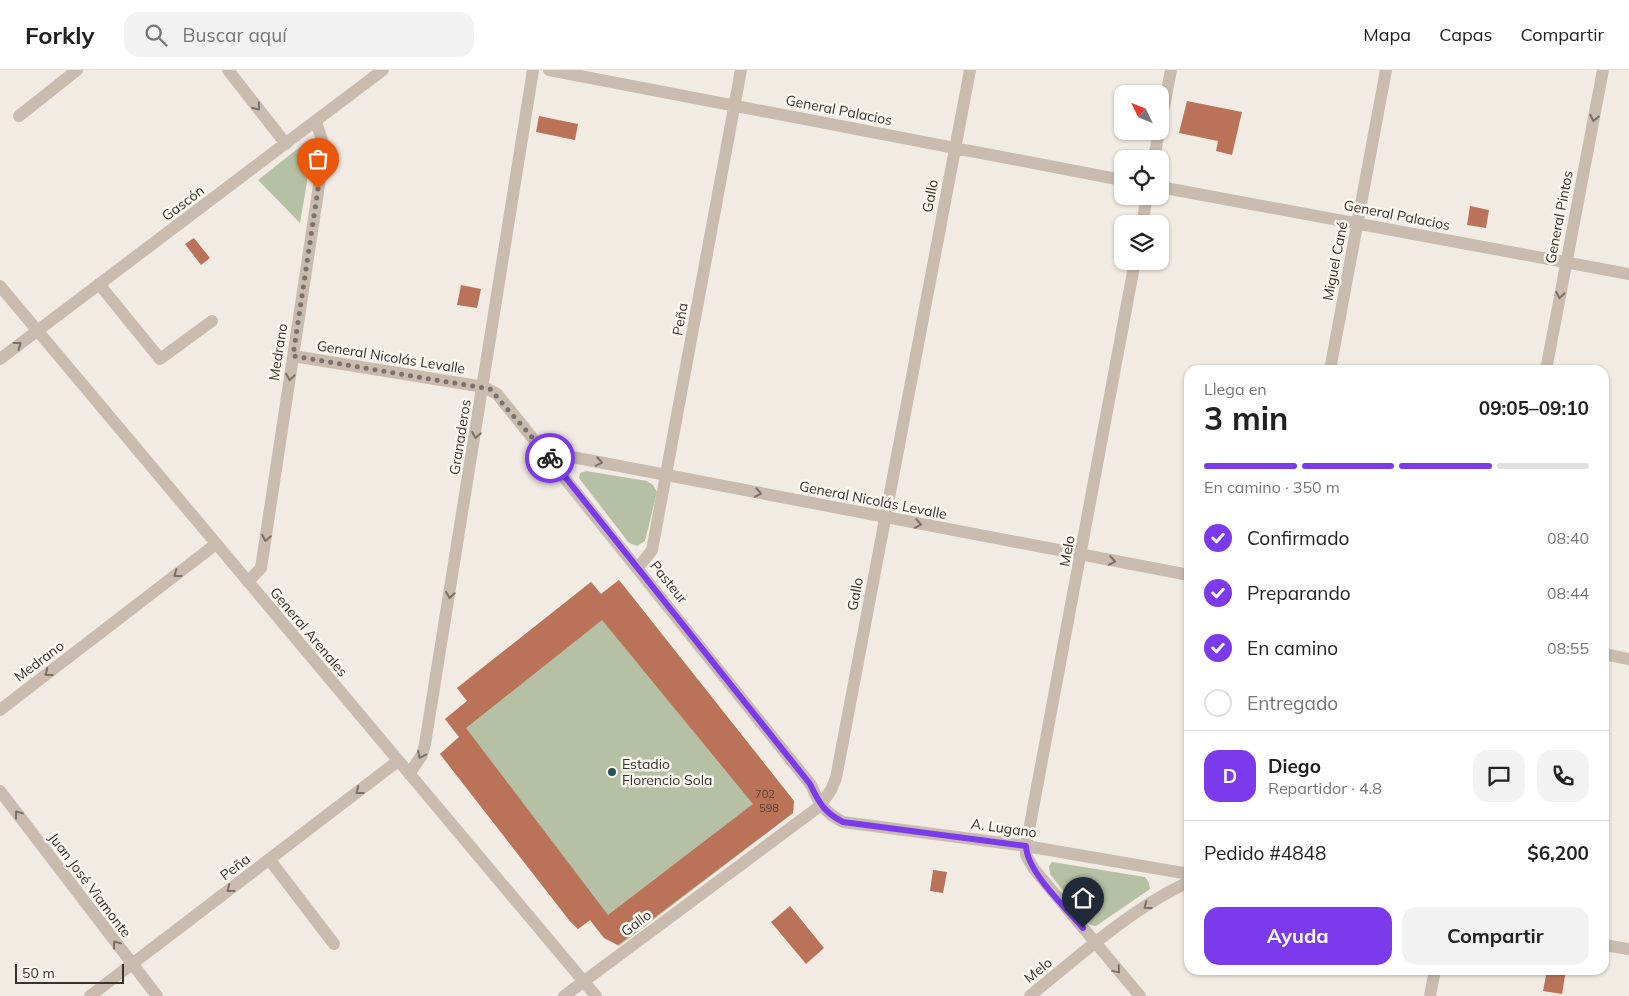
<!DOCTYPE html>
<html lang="es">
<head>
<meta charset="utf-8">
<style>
	:root { --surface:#fff; --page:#f2f2f2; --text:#222; --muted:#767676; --line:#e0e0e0; --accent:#7c3aed }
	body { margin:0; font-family:Mulish,sans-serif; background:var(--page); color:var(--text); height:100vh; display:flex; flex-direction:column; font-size:19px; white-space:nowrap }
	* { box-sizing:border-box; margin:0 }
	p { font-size:16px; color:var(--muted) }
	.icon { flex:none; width:28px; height:28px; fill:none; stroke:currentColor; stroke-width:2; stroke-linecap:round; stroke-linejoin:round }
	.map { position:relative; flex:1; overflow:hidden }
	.details { position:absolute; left:1184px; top:295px; width:425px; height:610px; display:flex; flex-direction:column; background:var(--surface); border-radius:15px; box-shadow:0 1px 4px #0004 }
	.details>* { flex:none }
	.needle { width:32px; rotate:313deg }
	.tools { position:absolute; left:1114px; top:15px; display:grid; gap:10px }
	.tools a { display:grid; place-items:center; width:55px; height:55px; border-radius:10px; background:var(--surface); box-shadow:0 1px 4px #0004; font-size:25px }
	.scale { position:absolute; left:15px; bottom:12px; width:109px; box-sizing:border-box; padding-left:5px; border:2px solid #39312c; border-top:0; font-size:14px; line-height:18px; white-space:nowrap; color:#39312c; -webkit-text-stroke:4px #f9f5ef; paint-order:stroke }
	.pin { position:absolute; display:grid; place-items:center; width:42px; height:42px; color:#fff; margin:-51px -21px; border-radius:50% 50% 50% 0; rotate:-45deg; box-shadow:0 0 5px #0007 }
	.pin .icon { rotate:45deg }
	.courier { position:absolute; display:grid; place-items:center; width:50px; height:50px; margin:-25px; border:4px solid #7c3aed; border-radius:50%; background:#fff; color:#222; box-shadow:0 1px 6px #0007 }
	.headline em { font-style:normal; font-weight:700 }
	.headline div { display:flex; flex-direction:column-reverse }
	.headline { display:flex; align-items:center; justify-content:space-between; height:85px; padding:0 20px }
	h1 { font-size:32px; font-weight:700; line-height:38px }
	.bar { display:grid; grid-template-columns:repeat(4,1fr); gap:8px 5px; align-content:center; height:60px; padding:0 20px }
	.bar i { height:6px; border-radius:4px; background:var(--line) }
	.bar .current { background:var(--accent) }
	.bar p { grid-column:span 4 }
	.line { display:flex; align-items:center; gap:12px; padding:0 20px; border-top:1px solid var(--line) }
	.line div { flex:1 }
	.round { display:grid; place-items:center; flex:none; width:52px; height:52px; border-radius:15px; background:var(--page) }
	ol { padding:0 20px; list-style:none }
	li { display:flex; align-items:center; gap:15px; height:55px }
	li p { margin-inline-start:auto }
	li .icon { padding:5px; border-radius:50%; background:var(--accent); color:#fff; stroke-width:4 }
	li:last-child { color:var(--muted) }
	li i { width:28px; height:28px; border:2px solid var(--line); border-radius:50% }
	.primary-button { display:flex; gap:10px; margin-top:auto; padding:10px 20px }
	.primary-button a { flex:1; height:58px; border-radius:15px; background:var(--accent); color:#fff; font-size:20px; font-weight:700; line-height:58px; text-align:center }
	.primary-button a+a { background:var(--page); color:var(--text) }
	header { display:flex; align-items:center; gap:30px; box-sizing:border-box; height:70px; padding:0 25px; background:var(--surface); border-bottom:1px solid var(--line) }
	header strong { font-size:24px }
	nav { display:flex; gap:28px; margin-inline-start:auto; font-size:18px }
	.search { width:350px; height:45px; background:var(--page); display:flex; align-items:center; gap:12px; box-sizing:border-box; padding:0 18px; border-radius:15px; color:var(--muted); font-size:19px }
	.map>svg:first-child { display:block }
</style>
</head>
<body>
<header>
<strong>Forkly</strong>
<div class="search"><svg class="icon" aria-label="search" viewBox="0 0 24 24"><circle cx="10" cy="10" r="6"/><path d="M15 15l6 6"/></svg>Buscar aquí</div>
<nav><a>Mapa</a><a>Capas</a><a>Compartir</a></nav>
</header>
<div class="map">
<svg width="1629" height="926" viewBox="0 0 1629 926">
	<rect width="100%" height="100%" fill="#f2ebe3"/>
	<path fill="#b5c0a4" d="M 305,73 L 311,89 L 300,153 L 258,110 Z
		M 586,401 L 647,411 L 653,415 L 657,422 L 645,471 L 637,476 L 629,473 L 579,408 L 580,403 Z
		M 619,510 L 794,731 L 793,743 L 619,876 L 604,868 L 590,850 L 578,859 L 569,850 L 440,684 L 459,667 L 445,649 L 467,631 L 457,618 L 591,512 L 601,524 Z
		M 1052,792 L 1145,807 L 1149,813 L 1150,819 L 1096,856 L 1090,855 L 1050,804 L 1049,796 Z"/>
	<path fill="#ba7358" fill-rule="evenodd" d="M 1187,31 L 1242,42 L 1232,85 L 1216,81 L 1218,71 L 1179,63 Z
		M 539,46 L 578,54 L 575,70 L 536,62 Z
		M 1470,136 L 1489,140 L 1486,158 L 1467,155 Z
		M 194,168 L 210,188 L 201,195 L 185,174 Z
		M 461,215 L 481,219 L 477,238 L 457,235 Z
		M 619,510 L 794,731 L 793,743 L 618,875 L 604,868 L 590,850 L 578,859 L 569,850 L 440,684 L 459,667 L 445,649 L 467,631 L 457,618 L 591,512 L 601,524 ZM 602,550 L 753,734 L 608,845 L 466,658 Z
		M 933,800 L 947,802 L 943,823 L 930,821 Z
		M 790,836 L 824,878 L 806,894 L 771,852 Z
		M 1547,900 L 1566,900 L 1562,924 L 1543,921 Z"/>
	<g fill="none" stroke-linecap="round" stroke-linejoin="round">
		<path stroke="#c9bcaf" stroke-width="12" d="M 228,0 L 286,74
			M 549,0 L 1122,110
			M 19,46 L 77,0
			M 1160,57 L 1171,0
			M 1154,89 L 1159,61
			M 1160,117 L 1629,204
			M 1142,154 L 1147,126
			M 1135,191 L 1026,776 L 1026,785 L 1034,799 L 1140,926
			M 99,214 L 160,289 L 212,251
			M 0,216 L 596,926
			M 293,286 L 484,317 L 497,324 L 811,715 C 819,733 825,743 843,752 L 1026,776 L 1189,804
			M 0,289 L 383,0
			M 1330,300 L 1386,0
			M 1546,300 L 1603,0
			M 551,389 L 567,386 L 1189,505
			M 638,498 L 652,480 L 741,0
			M 248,512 L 261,498 L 323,89 L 323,73 L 316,52
			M 1604,584 L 1629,589
			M 0,640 L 216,474
			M 409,704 L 422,685 L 425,674 L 533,0
			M 0,721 L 157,926
			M 269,789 L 334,874
			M 1604,875 L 1629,879
			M 90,926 L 398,691
			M 564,926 L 820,736 L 831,720 L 836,708 L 970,0
			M 1030,926 C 1076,888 1135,836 1189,812
			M 1430,926 L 1435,900"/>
	</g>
	<defs><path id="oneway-chevron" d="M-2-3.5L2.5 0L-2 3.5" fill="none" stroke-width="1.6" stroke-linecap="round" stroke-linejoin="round" transform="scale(1.25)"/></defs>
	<g stroke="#7a7067">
		<use href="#oneway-chevron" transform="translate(257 37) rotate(52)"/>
		<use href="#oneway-chevron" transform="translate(1594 48) rotate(101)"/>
		<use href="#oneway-chevron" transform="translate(1560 225) rotate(100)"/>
		<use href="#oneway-chevron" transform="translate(18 275) rotate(-37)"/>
		<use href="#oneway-chevron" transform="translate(290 307) rotate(99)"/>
		<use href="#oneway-chevron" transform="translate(476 365) rotate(99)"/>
		<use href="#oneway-chevron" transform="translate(599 392) rotate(11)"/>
		<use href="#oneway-chevron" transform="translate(758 423) rotate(11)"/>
		<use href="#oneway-chevron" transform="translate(918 454) rotate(11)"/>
		<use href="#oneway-chevron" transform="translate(266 468) rotate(99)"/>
		<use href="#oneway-chevron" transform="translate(1112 491) rotate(10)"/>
		<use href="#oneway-chevron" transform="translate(177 504) rotate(143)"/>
		<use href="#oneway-chevron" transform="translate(450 525) rotate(99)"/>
		<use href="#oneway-chevron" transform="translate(48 603) rotate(143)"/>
		<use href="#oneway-chevron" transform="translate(421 685) rotate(115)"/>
		<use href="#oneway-chevron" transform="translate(359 721) rotate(143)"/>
		<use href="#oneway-chevron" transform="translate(18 744) rotate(-127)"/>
		<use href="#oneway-chevron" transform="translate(230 819) rotate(143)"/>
		<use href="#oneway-chevron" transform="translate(1147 836) rotate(144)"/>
		<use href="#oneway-chevron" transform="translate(116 874) rotate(-127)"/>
		<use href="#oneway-chevron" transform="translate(1117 900) rotate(50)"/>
	</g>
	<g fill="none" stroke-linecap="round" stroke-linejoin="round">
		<path stroke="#7a726c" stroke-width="5" stroke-dasharray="0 9" d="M 318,119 L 293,286 L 490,319 L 550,388"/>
		<path stroke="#7c3aed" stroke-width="6" d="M 550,388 L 810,714 C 819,733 825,743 843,752 L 1026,776 C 1027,802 1066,838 1083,858"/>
	</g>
	<circle fill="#265256" stroke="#f9f5ef" stroke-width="2" cx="612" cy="702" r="5"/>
	<g text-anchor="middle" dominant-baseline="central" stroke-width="5" stroke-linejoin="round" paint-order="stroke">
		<g font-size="11" fill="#594237">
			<text x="765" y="724">702</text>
			<text x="769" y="738">598</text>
		</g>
		<g font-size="14" fill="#39312c" stroke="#f9f5ef">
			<text transform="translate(839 40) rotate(11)">General Palacios</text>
			<text transform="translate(930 126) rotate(-79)">Gallo</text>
			<text transform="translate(183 133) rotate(-37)">Gascón</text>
			<text transform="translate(1397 145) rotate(11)">General Palacios</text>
			<text transform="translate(1559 147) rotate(-79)">General Pintos</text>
			<text transform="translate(1335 191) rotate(-79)">Miguel Cané</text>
			<text transform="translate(680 249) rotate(-80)">Peña</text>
			<text transform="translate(278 282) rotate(-81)">Medrano</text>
			<text transform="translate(391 287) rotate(9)">General Nicolás Levalle</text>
			<text transform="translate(460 367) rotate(-81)">Granaderos</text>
			<text transform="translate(873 430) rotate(11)">General Nicolás Levalle</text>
			<text transform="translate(1067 481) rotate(-79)">Melo</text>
			<text transform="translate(669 512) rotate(51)">Pasteur</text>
			<text transform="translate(855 524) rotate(-79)">Gallo</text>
			<text transform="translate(309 562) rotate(50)">General Arenales</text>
			<text transform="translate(39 591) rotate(-37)">Medrano</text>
			<text transform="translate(1004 758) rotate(8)">A. Lugano</text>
			<text transform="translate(235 797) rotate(-37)">Peña</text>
			<text transform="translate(90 815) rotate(53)">Juan José Viamonte</text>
			<text transform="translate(636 853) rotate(-37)">Gallo</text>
			<text transform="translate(1038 900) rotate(-39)">Melo</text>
		</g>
		<g font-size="14" fill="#39312c" stroke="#f9f5ef" text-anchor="start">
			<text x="622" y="694">Estadio<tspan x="622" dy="16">Florencio Sola</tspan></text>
		</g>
	</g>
</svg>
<div class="tools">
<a><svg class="needle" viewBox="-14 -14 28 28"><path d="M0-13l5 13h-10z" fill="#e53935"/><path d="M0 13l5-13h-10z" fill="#767676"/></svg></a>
<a><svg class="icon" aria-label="locate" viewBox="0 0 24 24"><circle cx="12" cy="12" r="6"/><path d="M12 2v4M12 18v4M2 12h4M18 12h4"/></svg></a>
<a><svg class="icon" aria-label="layers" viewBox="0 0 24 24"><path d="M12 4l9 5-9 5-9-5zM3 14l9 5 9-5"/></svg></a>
</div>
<div class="scale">50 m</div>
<div class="pin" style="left:318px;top:119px;background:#ea580c"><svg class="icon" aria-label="bag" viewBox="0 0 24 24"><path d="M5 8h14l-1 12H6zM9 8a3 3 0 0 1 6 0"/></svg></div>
<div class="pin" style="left:1083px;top:858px;background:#1f2937"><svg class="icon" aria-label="home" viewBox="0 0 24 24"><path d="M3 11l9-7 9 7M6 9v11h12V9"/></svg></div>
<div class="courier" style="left:550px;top:388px"><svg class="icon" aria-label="bike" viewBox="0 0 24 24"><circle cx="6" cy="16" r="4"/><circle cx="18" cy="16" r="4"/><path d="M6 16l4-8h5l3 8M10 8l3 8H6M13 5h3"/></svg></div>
<section class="details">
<div class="headline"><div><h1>3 min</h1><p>Llega en</p></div><em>09:05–09:10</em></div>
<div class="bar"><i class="current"></i><i class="current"></i><i class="current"></i><i></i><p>En camino · 350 m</p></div>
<ol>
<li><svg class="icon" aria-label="check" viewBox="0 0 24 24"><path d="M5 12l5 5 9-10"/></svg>Confirmado<p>08:40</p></li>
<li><svg class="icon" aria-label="check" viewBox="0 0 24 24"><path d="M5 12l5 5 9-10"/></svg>Preparando<p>08:44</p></li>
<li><svg class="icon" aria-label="check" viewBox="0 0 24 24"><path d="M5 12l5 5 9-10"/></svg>En camino<p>08:55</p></li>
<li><i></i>Entregado</li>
</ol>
<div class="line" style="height:90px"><b class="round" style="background:var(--accent);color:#fff">D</b><div><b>Diego</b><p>Repartidor · 4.8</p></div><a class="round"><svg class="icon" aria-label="chat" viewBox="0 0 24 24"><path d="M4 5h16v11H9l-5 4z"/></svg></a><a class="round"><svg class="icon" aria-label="phone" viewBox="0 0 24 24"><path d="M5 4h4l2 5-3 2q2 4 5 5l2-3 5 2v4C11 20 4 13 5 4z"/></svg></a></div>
<div class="line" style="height:65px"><div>Pedido #4848</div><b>$6,200</b></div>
<div class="primary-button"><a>Ayuda</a><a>Compartir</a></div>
</section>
</div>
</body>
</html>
